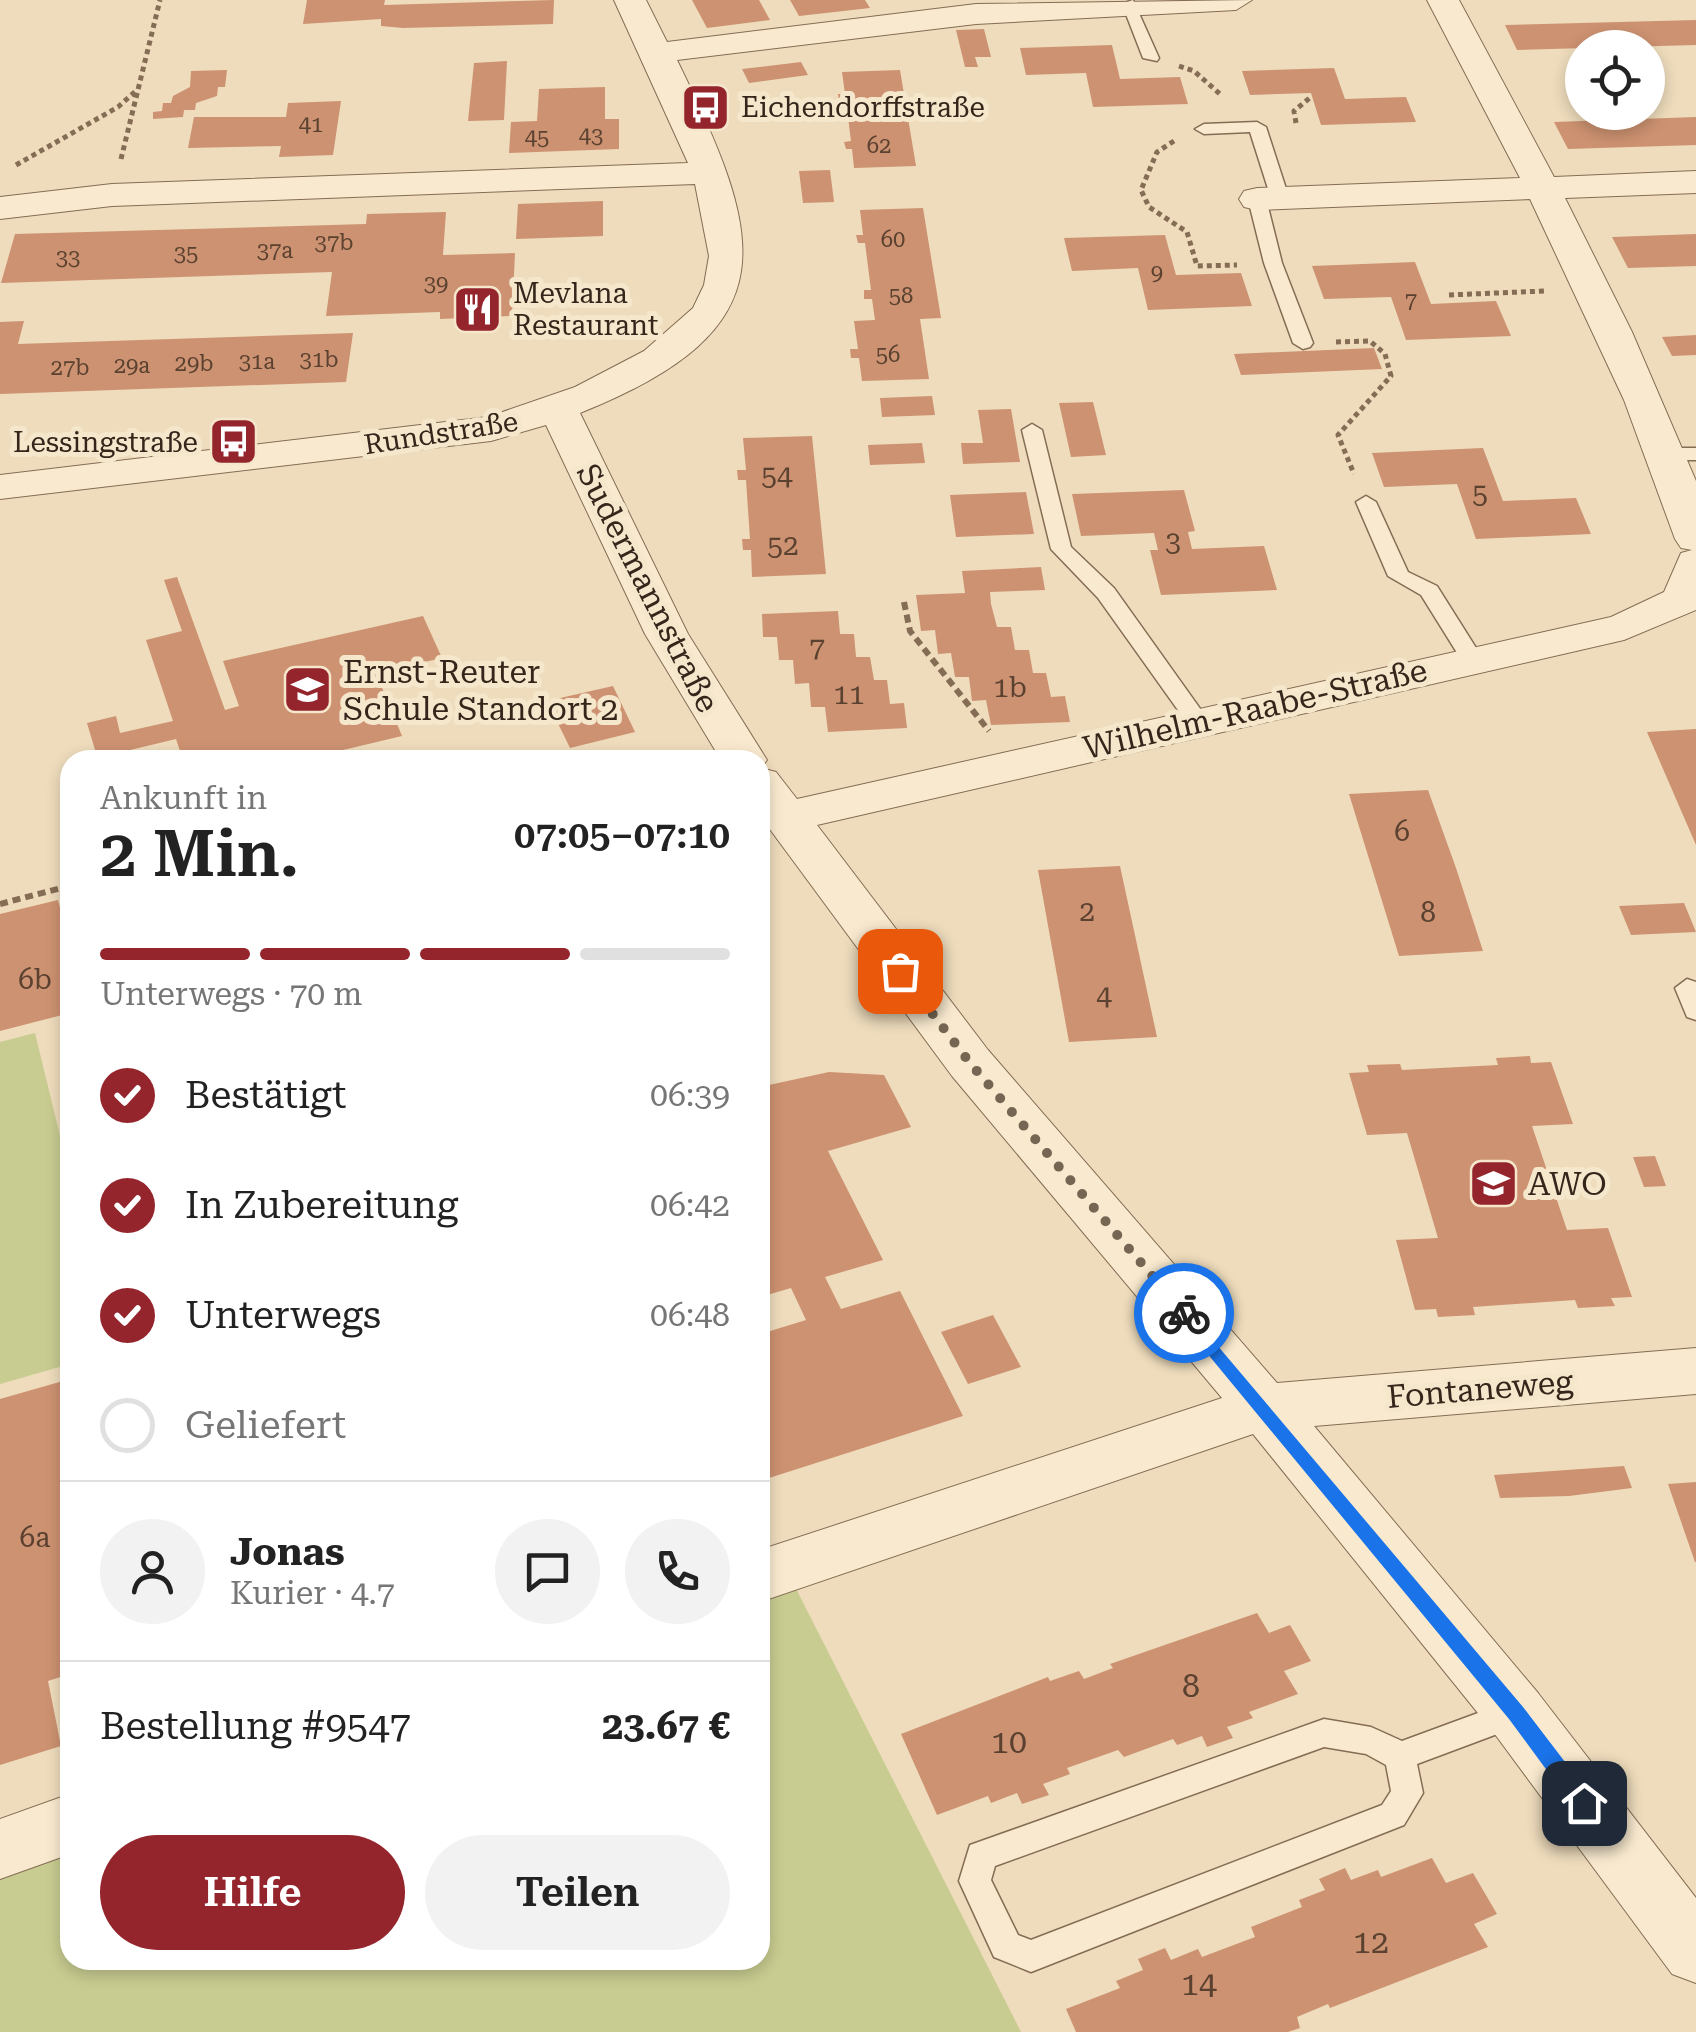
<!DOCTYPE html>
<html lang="de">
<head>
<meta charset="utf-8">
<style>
	:root { --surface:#fff; --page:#f2f2f2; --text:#222; --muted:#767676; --line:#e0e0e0; --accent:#95252c }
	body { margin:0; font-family:"Roboto Serif",serif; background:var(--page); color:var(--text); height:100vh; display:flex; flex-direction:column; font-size:38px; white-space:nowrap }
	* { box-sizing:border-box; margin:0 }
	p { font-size:32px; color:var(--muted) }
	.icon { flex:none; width:55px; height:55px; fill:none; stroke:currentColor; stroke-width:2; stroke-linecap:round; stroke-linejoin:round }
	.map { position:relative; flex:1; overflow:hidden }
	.sheet { position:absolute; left:60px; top:750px; width:710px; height:1220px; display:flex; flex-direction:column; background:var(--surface); border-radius:30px; box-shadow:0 5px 15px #0003 }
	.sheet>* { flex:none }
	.fabs { position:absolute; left:1565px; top:30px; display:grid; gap:20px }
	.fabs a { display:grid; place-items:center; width:100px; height:100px; border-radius:50%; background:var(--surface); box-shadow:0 5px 15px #0003; font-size:50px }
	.pin { position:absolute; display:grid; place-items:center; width:85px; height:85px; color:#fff; margin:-42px; border-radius:20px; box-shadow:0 5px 15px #0006 }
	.courier { position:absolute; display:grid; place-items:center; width:100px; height:100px; margin:-50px; border:8px solid #1a73e8; border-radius:50%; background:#fff; color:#222; box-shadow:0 2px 12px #0007 }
	.summary em { font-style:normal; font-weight:600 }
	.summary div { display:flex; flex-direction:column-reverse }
	.summary { display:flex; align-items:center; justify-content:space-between; height:170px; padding:0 40px }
	h1 { font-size:65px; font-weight:600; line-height:75px }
	.bar { display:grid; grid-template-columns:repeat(4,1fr); gap:15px 10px; align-content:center; height:120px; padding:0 40px }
	.bar i { height:12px; border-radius:8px; background:var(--line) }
	.bar .on { background:var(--accent) }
	.bar p { grid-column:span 4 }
	.line { display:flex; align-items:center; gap:25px; padding:0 40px; border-top:2px solid var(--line) }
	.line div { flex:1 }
	.round { display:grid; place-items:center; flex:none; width:105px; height:105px; border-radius:52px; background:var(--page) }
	ol { padding:0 40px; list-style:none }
	li { display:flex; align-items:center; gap:30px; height:110px }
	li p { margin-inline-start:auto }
	li .icon { padding:10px; border-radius:50%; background:var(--accent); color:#fff; stroke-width:4 }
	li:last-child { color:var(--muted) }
	li i { width:55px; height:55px; border:5px solid var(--line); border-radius:50% }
	.button { display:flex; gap:20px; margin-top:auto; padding:20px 40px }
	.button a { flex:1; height:115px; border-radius:60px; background:var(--accent); color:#fff; font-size:40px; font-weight:600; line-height:115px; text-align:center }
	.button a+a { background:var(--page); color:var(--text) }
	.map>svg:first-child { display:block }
</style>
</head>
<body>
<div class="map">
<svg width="1696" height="2032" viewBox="0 0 1696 2032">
	<rect width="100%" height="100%" fill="#eedcbc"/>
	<path fill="#c8cc90" d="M 35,1033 L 70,1177 L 70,1364 L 0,1384 L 0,1042 Z
		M 785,1567 L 1021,2032 L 0,2032 L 0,1876 L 70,1846 L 70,1960 L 760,1960 L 760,1576 Z"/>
	<path fill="#cd9271" d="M 307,0 L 385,0 L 384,5 L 554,0 L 553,24 L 403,28 L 381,26 L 381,19 L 303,24 Z
		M 692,0 L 759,0 L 770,20 L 707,28 Z
		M 790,0 L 865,0 L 870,8 L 799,16 Z
		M 1696,20 L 1696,45 L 1621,47 L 1517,50 L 1505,25 Z
		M 984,29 L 991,57 L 975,57 L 978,67 L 965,67 L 956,30 Z
		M 1112,45 L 1120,79 L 1180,77 L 1188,104 L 1093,107 L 1086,73 L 1026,75 L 1020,48 Z
		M 507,61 L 504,120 L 468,121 L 474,63 Z
		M 801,62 L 808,75 L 749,83 L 742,69 Z
		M 1334,68 L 1345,99 L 1406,97 L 1416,122 L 1321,125 L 1311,93 L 1250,95 L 1242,71 Z
		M 227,70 L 225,87 L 218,87 L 217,96 L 196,103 L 195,110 L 184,110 L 183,117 L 153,119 L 153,112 L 162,111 L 163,103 L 171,103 L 173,96 L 190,87 L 191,71 Z
		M 900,70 L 916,166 L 854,168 L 852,149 L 846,149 L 844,142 L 851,141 L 846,101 L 839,101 L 838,94 L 845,94 L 842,72 Z
		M 605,87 L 605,119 L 619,119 L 619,149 L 509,153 L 511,122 L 537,121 L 539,89 Z
		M 341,101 L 333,155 L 279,157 L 281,146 L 188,148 L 194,117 L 286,117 L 288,103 Z
		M 1696,117 L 1696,145 L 1568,149 L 1554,122 Z
		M 830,170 L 834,202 L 803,203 L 799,171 Z
		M 603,201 L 603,236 L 516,239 L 518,204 Z
		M 923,208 L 941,318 L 920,319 L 929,379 L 862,381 L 859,358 L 851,358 L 850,349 L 858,349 L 854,321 L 875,320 L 872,299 L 864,299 L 864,290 L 871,290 L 865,243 L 858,243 L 856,235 L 863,235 L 860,210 Z
		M 446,212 L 443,255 L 515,253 L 512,316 L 440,319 L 440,312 L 326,316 L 332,272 L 1,283 L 15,234 L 366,224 L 367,214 Z
		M 1696,234 L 1696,266 L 1628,268 L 1612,237 Z
		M 1165,235 L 1176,275 L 1241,273 L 1252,306 L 1148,310 L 1138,268 L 1072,271 L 1064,238 Z
		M 1415,262 L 1431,304 L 1496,301 L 1511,336 L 1406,340 L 1391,297 L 1324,299 L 1312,266 Z
		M 24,321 L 18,344 L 353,333 L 346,382 L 0,394 L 0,322 Z
		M 1696,335 L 1696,355 L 1672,356 L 1662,337 Z
		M 1374,348 L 1382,369 L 1241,375 L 1234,354 Z
		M 932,396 L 935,415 L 882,417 L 880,398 Z
		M 1093,402 L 1106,455 L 1071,457 L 1059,403 Z
		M 1011,409 L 1020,462 L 963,464 L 961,443 L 983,443 L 978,410 Z
		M 812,436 L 826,574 L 752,577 L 751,550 L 743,550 L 742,539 L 750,539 L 746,480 L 738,480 L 737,470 L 746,470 L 743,438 Z
		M 922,443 L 925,463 L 870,465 L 868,445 Z
		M 1483,448 L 1503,501 L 1576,498 L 1591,534 L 1476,539 L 1457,484 L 1384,487 L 1372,453 Z
		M 1184,490 L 1195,531 L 1188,532 L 1192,549 L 1264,546 L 1277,590 L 1161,595 L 1150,550 L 1158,550 L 1154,533 L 1081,536 L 1072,494 Z
		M 1026,492 L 1034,534 L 956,537 L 950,495 Z
		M 1041,567 L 1045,590 L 990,592 L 991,604 L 997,627 L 1011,627 L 1015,650 L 1029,650 L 1033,673 L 1046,673 L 1051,697 L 1065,696 L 1070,722 L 991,725 L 986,700 L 972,701 L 969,677 L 955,677 L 951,653 L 938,654 L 935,630 L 921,631 L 916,595 L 965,593 L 962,571 Z
		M 177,577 L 225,710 L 239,706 L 223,661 L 423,616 L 442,658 L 376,673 L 402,736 L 301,760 L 183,760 L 176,739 L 126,751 L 129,760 L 98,760 L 87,723 L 116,716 L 120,733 L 173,721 L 146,640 L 182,631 L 164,580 Z
		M 838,611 L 840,634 L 854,634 L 856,657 L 870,657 L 874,680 L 887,680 L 890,704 L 904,703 L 907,728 L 828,732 L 825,707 L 811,707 L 809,683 L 795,684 L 793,660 L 779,660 L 777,637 L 763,637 L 762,614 Z
		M 613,686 L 635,732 L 570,748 L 547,701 Z
		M 1696,729 L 1696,845 L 1647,732 Z
		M 1428,790 L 1456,868 L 1483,951 L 1399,956 L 1349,794 Z
		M 1120,866 L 1157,1037 L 1069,1042 L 1038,870 Z
		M 58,900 L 70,946 L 70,1013 L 0,1031 L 0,914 Z
		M 1684,903 L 1696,932 L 1631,935 L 1619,906 Z
		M 1530,1056 L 1531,1063 L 1551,1062 L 1573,1124 L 1532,1126 L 1567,1230 L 1608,1228 L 1632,1297 L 1611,1298 L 1615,1306 L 1578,1308 L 1575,1300 L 1473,1307 L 1475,1315 L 1438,1317 L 1436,1309 L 1415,1310 L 1396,1240 L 1438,1238 L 1407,1133 L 1367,1135 L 1349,1073 L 1369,1072 L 1367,1065 L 1400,1064 L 1402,1070 L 1498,1065 L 1496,1058 Z
		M 829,1072 L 884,1075 L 911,1127 L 828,1151 L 883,1260 L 825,1277 L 841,1309 L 900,1291 L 963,1416 L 760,1481 L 760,1334 L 806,1320 L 791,1288 L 760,1297 L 760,1087 Z
		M 1655,1156 L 1666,1186 L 1644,1187 L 1633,1157 Z
		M 993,1315 L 1021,1367 L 968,1384 L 941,1332 Z
		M 70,1379 L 70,1674 L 48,1681 L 61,1746 L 0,1765 L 0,1399 Z
		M 1624,1466 L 1632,1488 L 1569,1496 L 1500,1498 L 1494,1475 Z
		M 1696,1482 L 1696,1562 L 1695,1562 L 1668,1484 Z
		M 1257,1613 L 1269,1633 L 1290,1625 L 1311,1661 L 1284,1671 L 1298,1694 L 1249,1712 L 1253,1718 L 1227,1727 L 1233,1738 L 1207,1747 L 1202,1736 L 1177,1745 L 1173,1739 L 1124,1757 L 1118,1750 L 1067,1768 L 1070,1774 L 1043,1784 L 1049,1795 L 1022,1804 L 1017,1793 L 991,1803 L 988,1796 L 937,1815 L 901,1734 L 1048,1677 L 1050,1681 L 1079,1671 L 1084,1679 L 1113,1668 L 1110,1664 Z
		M 1432,1858 L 1446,1883 L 1473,1873 L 1497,1914 L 1474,1924 L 1488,1947 L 1330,2008 L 1328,2004 L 1297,2017 L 1300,2028 L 1288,2032 L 1076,2032 L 1066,2009 L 1120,1988 L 1116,1981 L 1143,1970 L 1138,1959 L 1165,1948 L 1171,1960 L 1198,1949 L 1202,1957 L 1255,1937 L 1251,1927 L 1302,1907 L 1299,1900 L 1325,1890 L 1319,1879 L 1345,1868 L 1351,1880 L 1378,1870 L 1381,1877 Z"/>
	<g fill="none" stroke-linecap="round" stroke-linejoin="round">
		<defs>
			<path id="lane" d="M 1133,0 L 1159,58 L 1157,61 L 1143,58 L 1122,4 Z
				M 1257,122 L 1266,127 L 1289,198 L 1286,202 L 1271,198 L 1250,132 L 1204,134 L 1195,129 L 1204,124 Z
				M 1257,194 L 1266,199 L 1282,263 L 1313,343 L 1310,347 L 1303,349 L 1293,343 L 1264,263 L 1248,199 Z
				M 1032,424 L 1042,430 L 1071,547 L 1114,588 L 1206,717 L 1209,722 L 1206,727 L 1190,727 L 1098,598 L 1051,549 L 1022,430 Z
				M 1696,448 L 1696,460 L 1668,460 L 1658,454 L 1668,448 Z
				M 1366,496 L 1376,502 L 1408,572 L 1437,586 L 1483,659 L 1480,664 L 1464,664 L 1421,595 L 1388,576 L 1356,502 Z
				M 1687,979 L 1696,982 L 1696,1020 L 1687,1017 L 1675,988 Z
				M 1516,1699 L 1527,1703 L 1532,1713 L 1527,1723 L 1417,1764 L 1423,1793 L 1404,1825 L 1031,1972 L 994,1957 L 959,1881 L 970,1845 L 1324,1719 L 1371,1727 L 1402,1741 ZM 1324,1747 L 1366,1754 L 1386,1765 L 1391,1791 L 1382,1805 L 1031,1940 L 1018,1935 L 991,1880 L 995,1866 Z"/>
			<path id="street" d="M 614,0 L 646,0 L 667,42 L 976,4 L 1252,0 L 1236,10 L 976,24 L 677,60 C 764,238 793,328 580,413 L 688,634 L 767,760 L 761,768 L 776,772 L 797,799 L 1611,617 L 1664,592 L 1681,553 L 1692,550 L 1681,548 L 1675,539 L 1624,400 L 1530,199 L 1257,210 L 1244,207 L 1239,199 L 1244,191 L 1257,188 L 1520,178 L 1427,0 L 1459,0 L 1554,177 L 1696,171 L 1696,193 L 1565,198 L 1632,332 L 1696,481 L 1696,610 L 1624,640 L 817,825 L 988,1050 L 1277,1383 L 1696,1348 L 1696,1394 L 1314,1426 L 1538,1693 L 1696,1898 L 1696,1983 L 1672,1974 L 1494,1733 L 1253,1434 L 760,1602 L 760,1550 L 1222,1398 L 952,1076 L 769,828 L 760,816 L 760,760 L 721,760 L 645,634 L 546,425 L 491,441 L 0,499 L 0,475 L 488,417 L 575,387 L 644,351 L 693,308 L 704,285 L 709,256 L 695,184 L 112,206 L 0,219 L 0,197 L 112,184 L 688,163 Z
				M 70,1794 L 70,1854 L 0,1879 L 0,1819 Z"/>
		</defs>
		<use href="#lane" stroke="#856c55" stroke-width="3"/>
		<use href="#street" stroke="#856c55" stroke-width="2"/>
		<path stroke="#856c55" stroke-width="5" stroke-dasharray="5 4" stroke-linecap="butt" d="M 1179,66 L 1194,71 L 1221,95
			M 1296,123 L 1294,111 L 1312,96
			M 1174,141 L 1157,152 L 1141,190 L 1149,207 L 1187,232 L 1197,266 L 1237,265
			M 121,159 L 160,0
			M 16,165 L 118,107 L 137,90
			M 1449,295 L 1544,291
			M 1336,342 L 1370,341 L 1385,354 L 1391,376 L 1338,435 L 1354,474"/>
		<path stroke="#856c55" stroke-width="6" stroke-dasharray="8 5" stroke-linecap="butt" d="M 904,602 L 910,631 L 989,731
			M 0,904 L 65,887 L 70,894"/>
		<use href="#lane" fill="#f9eacf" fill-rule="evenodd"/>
		<use href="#street" fill="#f9eacf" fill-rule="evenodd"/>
	</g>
	<path fill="#1a73e8" d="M 1184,1306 L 1523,1707 L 1591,1796 L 1591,1810 L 1576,1810 L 1509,1719 L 1178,1318 L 1178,1308 Z"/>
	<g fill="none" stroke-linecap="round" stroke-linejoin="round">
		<path stroke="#756653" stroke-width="10" stroke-dasharray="0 18" d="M 900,971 L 970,1063 L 1184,1313"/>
	</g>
	<defs>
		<symbol id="bus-square" viewBox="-11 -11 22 22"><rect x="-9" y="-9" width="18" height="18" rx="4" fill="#95252c" stroke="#f5e7cb"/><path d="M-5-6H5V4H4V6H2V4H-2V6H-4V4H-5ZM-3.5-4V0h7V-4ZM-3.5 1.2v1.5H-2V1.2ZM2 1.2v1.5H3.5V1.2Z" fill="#fff"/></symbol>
		<symbol id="restaurant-square" viewBox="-11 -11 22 22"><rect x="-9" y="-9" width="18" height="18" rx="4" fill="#95252c" stroke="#f5e7cb"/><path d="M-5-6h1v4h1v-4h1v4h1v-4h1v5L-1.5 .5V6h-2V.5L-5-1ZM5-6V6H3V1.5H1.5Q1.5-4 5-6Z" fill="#fff"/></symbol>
		<symbol id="school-square" viewBox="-11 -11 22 22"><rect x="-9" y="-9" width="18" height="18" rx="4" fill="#95252c" stroke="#f5e7cb"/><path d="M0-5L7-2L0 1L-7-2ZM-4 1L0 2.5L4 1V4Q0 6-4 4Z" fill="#fff"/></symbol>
	</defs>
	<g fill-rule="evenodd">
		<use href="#bus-square" x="678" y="80" width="55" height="55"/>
		<use href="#restaurant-square" x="450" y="282" width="55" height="55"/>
		<use href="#bus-square" x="206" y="414" width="55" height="55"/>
		<use href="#school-square" x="280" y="662" width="55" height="55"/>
		<use href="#school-square" x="1466" y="1156" width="55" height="55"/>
	</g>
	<g text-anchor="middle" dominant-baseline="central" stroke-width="10" stroke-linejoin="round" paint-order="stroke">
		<g font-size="22" fill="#5a4130">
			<text x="311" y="124">41</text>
			<text x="591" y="135">43</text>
			<text x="537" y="137">45</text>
			<text x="879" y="145">62</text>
			<text x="893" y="239">60</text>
			<text x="334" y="242">37b</text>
			<text x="275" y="250">37a</text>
			<text x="186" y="253">35</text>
			<text x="68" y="257">33</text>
			<text x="1157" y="272">9</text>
			<text x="436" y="283">39</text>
			<text x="901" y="295">58</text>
			<text x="1411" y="300">7</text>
			<text x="888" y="354">56</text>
			<text x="319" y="359">31b</text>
			<text x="257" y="361">31a</text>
			<text x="194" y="363">29b</text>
			<text x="132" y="365">29a</text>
			<text x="70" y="367">27b</text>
		</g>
		<g font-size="28" fill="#34261b" stroke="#f5e7cb" text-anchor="start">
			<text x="741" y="107">Eichendorffstraße</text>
			<text x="513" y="293">Mevlana<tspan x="513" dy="32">Restaurant</tspan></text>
			<text x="198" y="442" text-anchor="end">Lessingstraße</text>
		</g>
		<g font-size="28" fill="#34261b" stroke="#f5e7cb">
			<text transform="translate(441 433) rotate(-9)">Rundstraße</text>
		</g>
		<g font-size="28" fill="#5a4130">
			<text x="777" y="475">54</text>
			<text x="1480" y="493">5</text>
			<text x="1173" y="541">3</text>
			<text x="783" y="545">52</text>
			<text x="817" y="647">7</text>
			<text x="1010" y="687">1b</text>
			<text x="849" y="694">11</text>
			<text x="1402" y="831">6</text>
			<text x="1087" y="911">2</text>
			<text x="1428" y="912">8</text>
			<text x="35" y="979">6b</text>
			<text x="1104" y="995">4</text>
			<text x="35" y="1537">6a</text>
		</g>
		<g font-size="32" fill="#34261b" stroke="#f5e7cb">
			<text transform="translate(648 588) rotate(63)">Sudermannstraße</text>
			<text transform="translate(1255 709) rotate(-13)">Wilhelm-Raabe-Straße</text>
			<text transform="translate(1480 1389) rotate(-5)">Fontaneweg</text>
		</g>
		<g font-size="32" fill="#34261b" stroke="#f5e7cb" text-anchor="start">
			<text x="343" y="672">Ernst-Reuter<tspan x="343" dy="37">Schule Standort 2</tspan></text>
			<text x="1528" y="1184">AWO</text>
		</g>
		<g font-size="32" fill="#5a4130">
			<text x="1191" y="1686">8</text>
			<text x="1009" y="1742">10</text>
			<text x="1371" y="1942">12</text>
			<text x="1199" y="1984">14</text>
		</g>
	</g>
</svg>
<div class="fabs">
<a><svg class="icon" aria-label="locate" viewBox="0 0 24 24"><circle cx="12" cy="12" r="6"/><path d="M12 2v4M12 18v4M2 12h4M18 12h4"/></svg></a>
</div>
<div class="pin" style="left:900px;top:971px;background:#ea580c"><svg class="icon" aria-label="bag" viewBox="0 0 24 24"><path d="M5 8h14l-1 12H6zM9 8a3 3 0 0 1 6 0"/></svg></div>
<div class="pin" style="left:1584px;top:1803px;background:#1f2937"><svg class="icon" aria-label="home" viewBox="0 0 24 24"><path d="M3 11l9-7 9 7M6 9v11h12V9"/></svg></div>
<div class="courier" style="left:1184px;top:1313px"><svg class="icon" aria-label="bike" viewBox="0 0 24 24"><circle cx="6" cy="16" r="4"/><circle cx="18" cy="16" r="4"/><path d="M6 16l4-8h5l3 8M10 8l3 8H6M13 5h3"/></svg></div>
<section class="sheet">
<div class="summary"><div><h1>2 Min.</h1><p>Ankunft in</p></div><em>07:05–07:10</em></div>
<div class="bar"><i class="on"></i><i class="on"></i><i class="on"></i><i></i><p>Unterwegs · 70 m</p></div>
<ol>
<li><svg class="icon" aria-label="check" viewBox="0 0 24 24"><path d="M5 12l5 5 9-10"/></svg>Bestätigt<p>06:39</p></li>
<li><svg class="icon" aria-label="check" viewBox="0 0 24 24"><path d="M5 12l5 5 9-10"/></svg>In Zubereitung<p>06:42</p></li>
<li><svg class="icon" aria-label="check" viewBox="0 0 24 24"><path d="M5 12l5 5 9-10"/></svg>Unterwegs<p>06:48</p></li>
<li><i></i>Geliefert</li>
</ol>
<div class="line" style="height:180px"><a class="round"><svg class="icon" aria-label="person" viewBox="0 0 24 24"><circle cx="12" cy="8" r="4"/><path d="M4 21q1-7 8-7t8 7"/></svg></a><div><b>Jonas</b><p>Kurier · 4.7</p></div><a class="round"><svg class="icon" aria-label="chat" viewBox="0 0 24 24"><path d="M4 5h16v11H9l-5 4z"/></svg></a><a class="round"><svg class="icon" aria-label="phone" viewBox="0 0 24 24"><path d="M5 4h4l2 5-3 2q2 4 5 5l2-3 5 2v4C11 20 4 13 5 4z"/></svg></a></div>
<div class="line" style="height:130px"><div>Bestellung #9547</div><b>23.67 €</b></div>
<div class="button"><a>Hilfe</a><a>Teilen</a></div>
</section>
</div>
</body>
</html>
